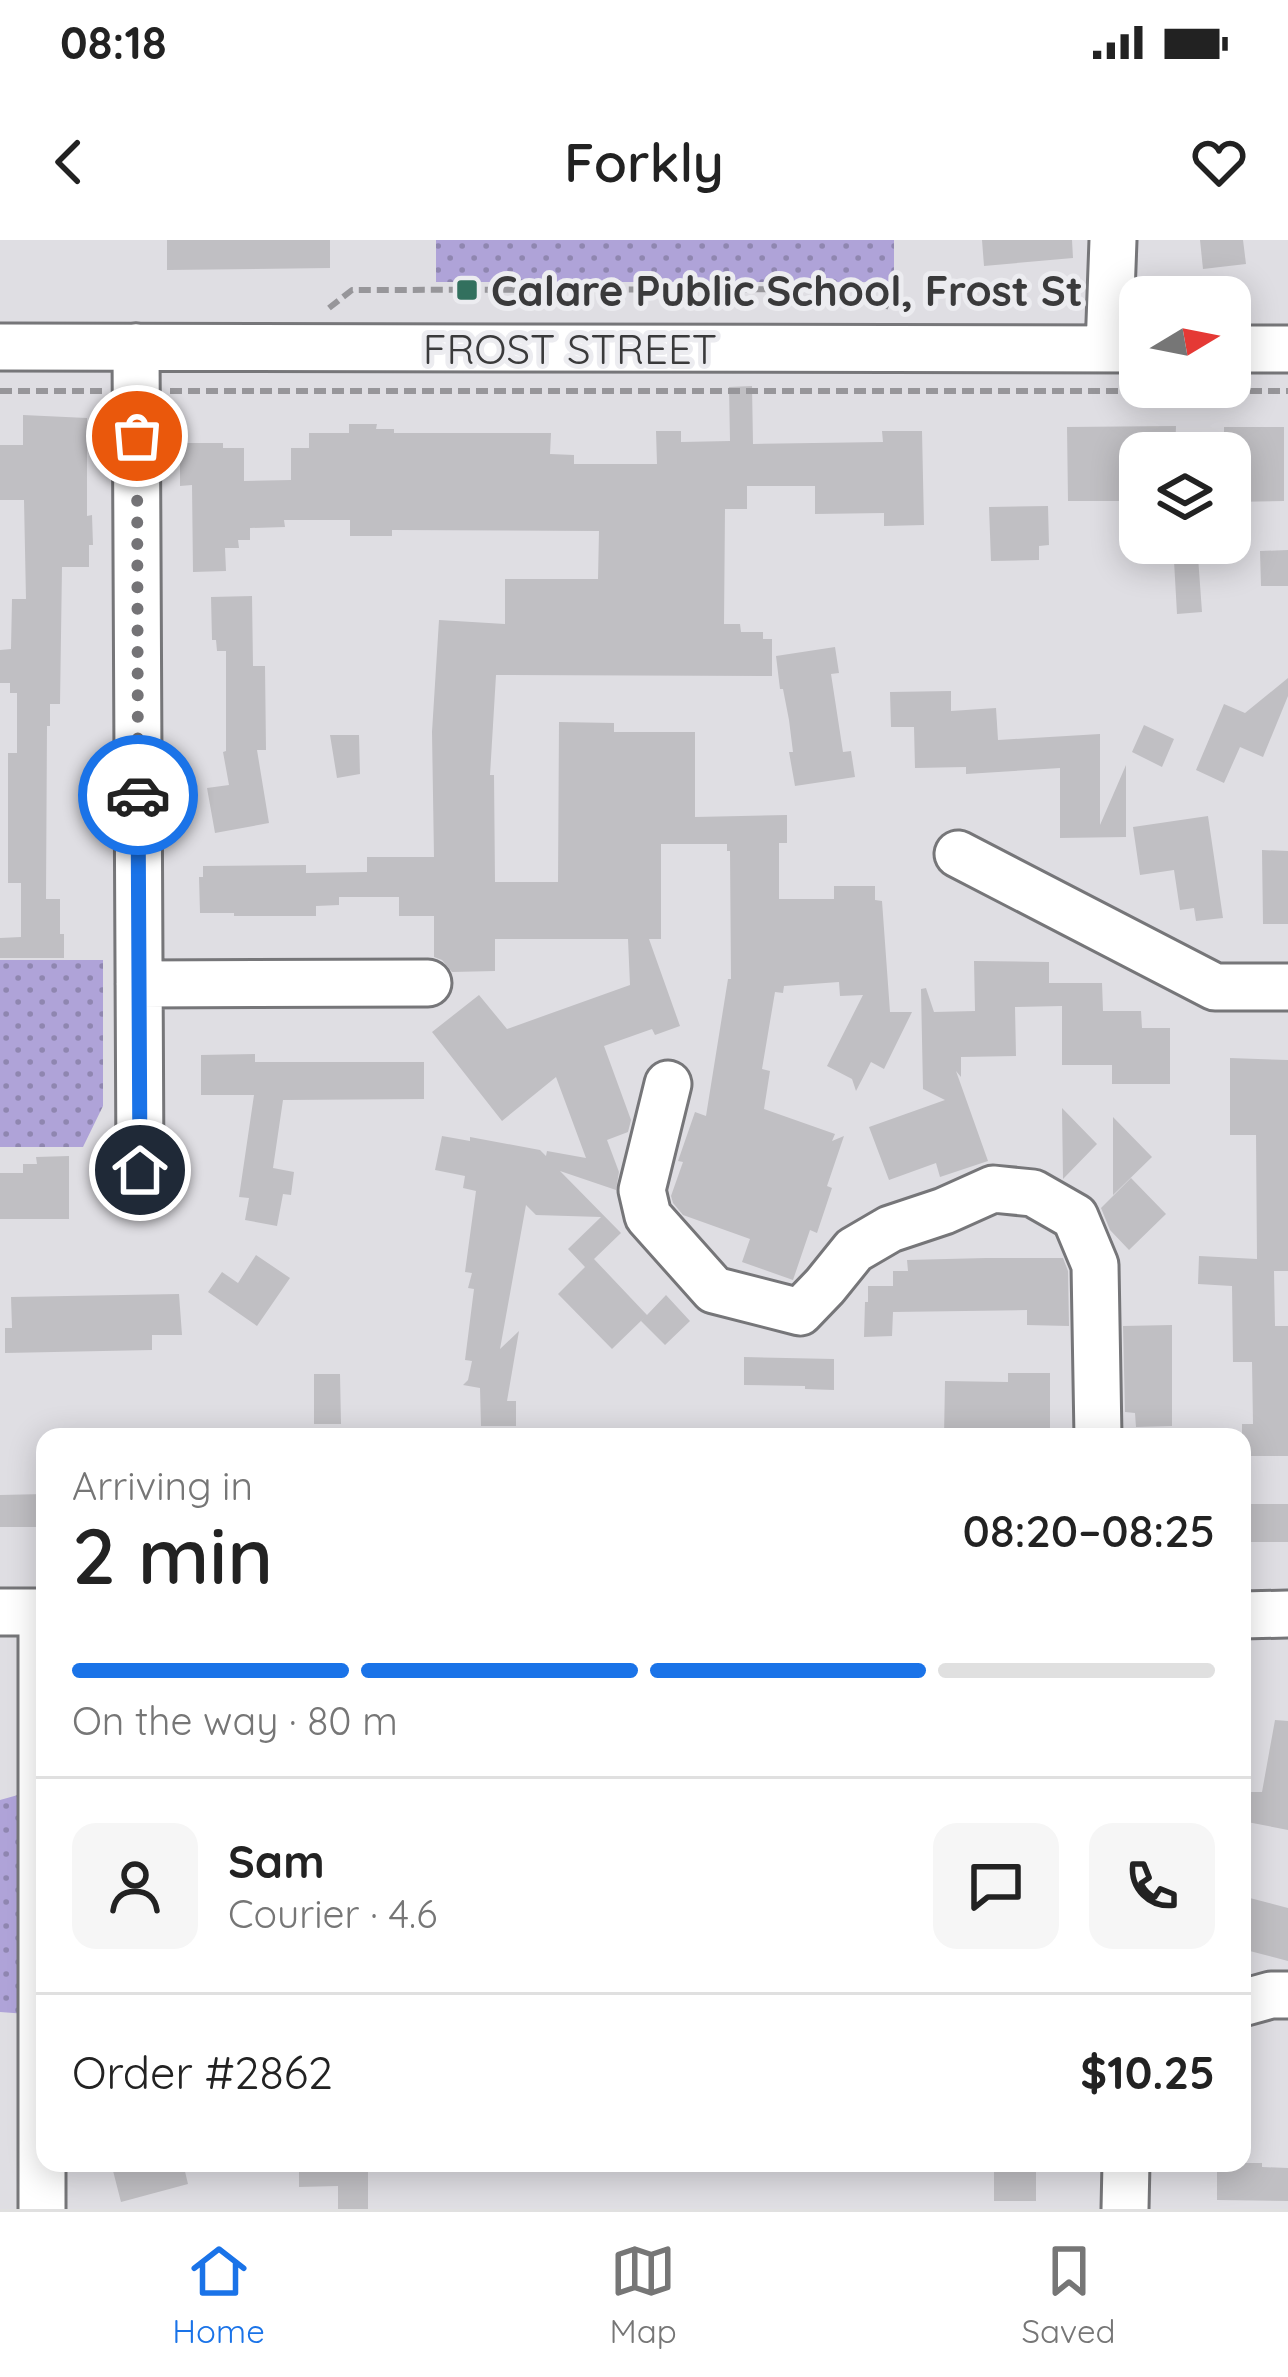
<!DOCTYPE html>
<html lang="en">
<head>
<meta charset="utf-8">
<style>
	:root { --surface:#fff; --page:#f6f6f6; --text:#222; --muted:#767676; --line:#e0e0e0; --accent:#1a73e8 }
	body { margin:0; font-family:Quicksand,sans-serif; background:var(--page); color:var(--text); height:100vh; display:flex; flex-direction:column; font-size:45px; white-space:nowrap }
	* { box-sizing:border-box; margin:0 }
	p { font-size:39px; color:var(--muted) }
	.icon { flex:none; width:66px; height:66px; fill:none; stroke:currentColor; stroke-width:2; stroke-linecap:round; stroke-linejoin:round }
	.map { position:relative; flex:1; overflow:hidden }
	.sheet { position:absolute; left:36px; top:1188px; width:1215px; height:744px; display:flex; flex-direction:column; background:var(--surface); border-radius:24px; box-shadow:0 6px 30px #0003 }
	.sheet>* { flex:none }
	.needle { width:78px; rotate:80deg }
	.controls { position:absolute; left:1119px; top:36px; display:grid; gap:24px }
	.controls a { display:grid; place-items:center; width:132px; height:132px; border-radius:24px; background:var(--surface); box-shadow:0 6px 30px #0003; font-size:60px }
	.pin { position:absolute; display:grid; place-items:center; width:102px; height:102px; color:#fff; margin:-51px; border:6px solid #fff; border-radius:50%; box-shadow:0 3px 12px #0007 }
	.courier { position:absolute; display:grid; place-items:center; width:120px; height:120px; margin:-60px; border:9px solid #1a73e8; border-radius:50%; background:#fff; color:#222; box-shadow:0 3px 15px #0007 }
	.overview em { font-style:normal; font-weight:600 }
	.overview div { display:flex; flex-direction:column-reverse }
	.overview { display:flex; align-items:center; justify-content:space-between; height:204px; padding:0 36px }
	h1 { font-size:78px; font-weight:600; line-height:90px }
	.bar { display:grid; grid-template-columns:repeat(4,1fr); gap:18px 12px; align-content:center; height:144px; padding:0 36px }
	.bar i { height:15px; border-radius:9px; background:var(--line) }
	.bar .selected { background:var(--accent) }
	.bar p { grid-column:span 4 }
	.line { display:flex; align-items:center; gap:30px; padding:0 36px; border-top:3px solid var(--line) }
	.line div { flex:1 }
	.round { display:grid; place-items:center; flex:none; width:126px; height:126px; border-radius:24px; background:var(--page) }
	.status { display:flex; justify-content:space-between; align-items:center; height:84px; padding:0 60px; background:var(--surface); direction:ltr }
	.status svg { height:33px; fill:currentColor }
	header { display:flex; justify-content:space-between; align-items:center; height:156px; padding:0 36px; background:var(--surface); font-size:54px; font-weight:600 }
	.tab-bar { display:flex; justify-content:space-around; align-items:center; height:168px; border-top:3px solid var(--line); background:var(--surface); font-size:33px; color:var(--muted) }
	.tab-bar a { display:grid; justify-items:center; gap:6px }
	.tab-bar .selected { color:var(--accent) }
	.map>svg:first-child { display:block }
</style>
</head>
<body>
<div class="status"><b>08:18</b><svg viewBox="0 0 49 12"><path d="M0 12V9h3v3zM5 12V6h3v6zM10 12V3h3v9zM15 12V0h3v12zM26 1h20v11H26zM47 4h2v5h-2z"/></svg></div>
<header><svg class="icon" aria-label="back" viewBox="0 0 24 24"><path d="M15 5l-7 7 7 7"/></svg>Forkly<svg class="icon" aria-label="heart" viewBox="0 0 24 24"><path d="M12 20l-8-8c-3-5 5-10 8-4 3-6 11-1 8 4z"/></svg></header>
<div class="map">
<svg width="1288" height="1969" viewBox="0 0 1288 1969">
	<defs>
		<pattern id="grass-dots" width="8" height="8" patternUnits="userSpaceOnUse" patternTransform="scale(3)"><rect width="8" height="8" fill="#afa3d8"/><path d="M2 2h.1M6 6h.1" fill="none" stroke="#8f86b0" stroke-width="1.8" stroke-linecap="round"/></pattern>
	</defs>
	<rect width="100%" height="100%" fill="#dfdee3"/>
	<path fill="url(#grass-dots)" d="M 436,0 L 894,0 L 894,42 L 436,42 Z
		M 0,720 L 103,720 L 103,866 L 83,907 L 0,907 Z
		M 25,1553 L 27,1774 L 0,1772 L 0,1560 Z"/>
	<path fill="#c0bfc3" d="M 167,0 L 330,0 L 330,28 L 167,30 Z
		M 982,0 L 1072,0 L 1073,18 L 984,26 Z
		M 1200,0 L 1243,0 L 1246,24 L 1203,29 Z
		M 752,146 L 753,204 L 883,202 L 882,191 L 922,191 L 924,285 L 884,286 L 884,273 L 815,274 L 815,246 L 747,246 L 747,269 L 725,269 L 724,384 L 740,384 L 741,392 L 763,392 L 763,399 L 772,399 L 772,436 L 496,435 L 490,535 L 494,535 L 495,642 L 558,642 L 559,482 L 614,483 L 614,492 L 695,492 L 695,577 L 787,575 L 787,603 L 779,603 L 779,659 L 834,659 L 834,646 L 875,646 L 875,660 L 882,661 L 890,772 L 912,772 L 884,829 L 871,822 L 856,851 L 852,839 L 827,826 L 863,755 L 840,756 L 839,742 L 784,746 L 783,753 L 775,752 L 762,829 L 770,831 L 764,869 L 835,894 L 832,901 L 844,896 L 827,946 L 832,948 L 817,993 L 810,990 L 793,1040 L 742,1022 L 750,999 L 683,975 L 673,963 L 671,956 L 683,922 L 678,921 L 695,872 L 706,876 L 728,739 L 731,739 L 730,611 L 727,611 L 727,604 L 661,604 L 661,699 L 649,699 L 680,786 L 655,795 L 652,789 L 604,806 L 631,880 L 628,892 L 607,900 L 619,932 L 616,950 L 560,931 L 621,993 L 594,1019 L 647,1075 L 666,1055 L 690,1081 L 665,1105 L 641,1081 L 645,1077 L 612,1109 L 558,1054 L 585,1027 L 568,1009 L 601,977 L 536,975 L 526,965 L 500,1109 L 519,1091 L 507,1161 L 516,1161 L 516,1186 L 481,1186 L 480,1148 L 463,1145 L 468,1140 L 472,1121 L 465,1120 L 474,1049 L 468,1048 L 472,1033 L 465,1032 L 476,951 L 463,948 L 465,936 L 435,930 L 442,896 L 470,901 L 470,897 L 540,910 L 546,916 L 547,911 L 586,918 L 556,837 L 502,881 L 432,792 L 479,755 L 507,789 L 630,745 L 628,699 L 495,699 L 495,731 L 452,732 L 442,720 L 434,717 L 434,676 L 399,676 L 399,657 L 339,657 L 339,665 L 316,666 L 316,676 L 234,676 L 234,673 L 200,673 L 199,637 L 203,637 L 203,626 L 306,625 L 306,633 L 367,632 L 367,617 L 434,617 L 432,492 L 439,380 L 505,384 L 505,339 L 598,339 L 599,291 L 392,290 L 392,296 L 350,296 L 350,280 L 284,280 L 285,287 L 250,288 L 250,300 L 238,300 L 239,308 L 225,308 L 226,331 L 193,332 L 192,245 L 180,246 L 180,203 L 223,203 L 223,208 L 244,208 L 244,241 L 291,240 L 291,208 L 309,208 L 309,193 L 349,193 L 349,184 L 377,184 L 376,189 L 394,189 L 394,193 L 551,193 L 550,214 L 574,215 L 574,224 L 657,224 L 656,191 L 681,191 L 681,202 L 730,201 L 729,147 Z
		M 23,175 L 87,178 L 87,276 L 92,275 L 93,305 L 89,305 L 89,327 L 62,327 L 60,464 L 50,464 L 50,486 L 47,486 L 46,659 L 60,659 L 60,694 L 64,694 L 64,718 L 0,718 L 0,698 L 21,697 L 21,643 L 8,643 L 8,513 L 17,513 L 17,453 L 10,453 L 10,443 L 0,443 L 0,410 L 11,409 L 12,359 L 26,359 L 24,260 L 0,260 L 0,205 L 23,205 Z
		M 1176,186 L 1175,213 L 1121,213 L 1121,261 L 1068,261 L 1067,187 Z
		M 1224,187 L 1284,187 L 1284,261 L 1230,262 L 1230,213 L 1224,213 Z
		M 1048,266 L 1049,305 L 1039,306 L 1039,320 L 991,321 L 989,267 Z
		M 1173,303 L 1197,303 L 1202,372 L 1177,374 Z
		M 1288,310 L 1288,346 L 1261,346 L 1260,311 Z
		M 252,356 L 253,426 L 265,426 L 266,510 L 257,510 L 269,583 L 215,593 L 207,548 L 229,545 L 223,512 L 226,511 L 226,411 L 217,411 L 216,400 L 212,400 L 211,357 Z
		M 835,407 L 839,433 L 831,434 L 843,512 L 851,511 L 855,537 L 795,546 L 789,512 L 793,512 L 789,480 L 783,449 L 780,449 L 776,416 Z
		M 1288,438 L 1288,456 L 1263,517 L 1240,507 L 1224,543 L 1196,530 L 1224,464 L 1245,473 Z
		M 951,451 L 951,471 L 996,468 L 998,500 L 1100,494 L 1100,585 L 1126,525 L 1126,597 L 1060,598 L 1060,528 L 966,534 L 966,527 L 915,528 L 914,487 L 891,487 L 890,452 Z
		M 1144,485 L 1174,499 L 1162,527 L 1132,512 Z
		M 330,495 L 359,495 L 360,534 L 337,538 Z
		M 1208,576 L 1223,678 L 1196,681 L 1194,668 L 1180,670 L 1174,630 L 1140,635 L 1133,587 Z
		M 1262,610 L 1288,611 L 1288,684 L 1263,684 Z
		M 974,721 L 1049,722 L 1049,743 L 1102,743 L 1103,771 L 1141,771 L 1142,788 L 1170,788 L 1170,844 L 1112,844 L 1112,825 L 1062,825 L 1062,766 L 1015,767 L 1016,816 L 961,817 L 961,837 L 956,831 L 988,921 L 940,937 L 936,923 L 889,940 L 869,887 L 945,860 L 923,849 L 921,749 L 926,748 L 934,772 L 975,771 Z
		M 255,814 L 255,822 L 424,822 L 424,859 L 283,860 L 273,928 L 294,932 L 291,955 L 283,954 L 277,986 L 245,980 L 249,958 L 239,957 L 254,855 L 201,855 L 201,815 Z
		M 1230,818 L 1288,820 L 1288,1031 L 1274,1031 L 1275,1086 L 1288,1086 L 1288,1216 L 1242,1216 L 1242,1184 L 1253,1184 L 1252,1122 L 1233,1122 L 1232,1046 L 1198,1044 L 1199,1016 L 1257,1019 L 1256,895 L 1230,895 Z
		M 1062,868 L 1097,904 L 1063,939 Z
		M 1113,877 L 1152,917 L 1113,955 Z
		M 69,916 L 69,979 L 0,979 L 0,933 L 23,933 L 23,924 L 37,924 L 36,917 Z
		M 1131,938 L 1166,974 L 1129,1010 L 1110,990 L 1101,968 Z
		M 256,1015 L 290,1038 L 257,1086 L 208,1052 L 222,1032 L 238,1043 Z
		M 986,1018 L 1063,1018 L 1068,1031 L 1069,1086 L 1027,1085 L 1027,1070 L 893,1072 L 892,1096 L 864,1097 L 865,1062 L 868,1062 L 868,1046 L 893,1046 L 893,1031 L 908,1031 L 907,1020 Z
		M 179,1054 L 182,1095 L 152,1095 L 152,1110 L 5,1113 L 5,1088 L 12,1088 L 11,1057 Z
		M 1172,1085 L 1172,1186 L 1136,1187 L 1135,1173 L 1125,1172 L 1123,1086 Z
		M 744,1117 L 834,1119 L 834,1150 L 805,1149 L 805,1146 L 744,1145 Z
		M 1008,1133 L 1050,1133 L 1050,1197 L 944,1197 L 945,1141 L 1008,1142 Z
		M 314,1134 L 340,1134 L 341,1184 L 314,1184 Z
		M 45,1254 L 45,1287 L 0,1287 L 0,1255 Z
		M 1242,1264 L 1288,1264 L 1288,1302 L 1242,1302 Z
		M 1275,1480 L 1288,1481 L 1288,1590 L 1242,1581 L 1242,1552 L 1262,1552 Z
		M 1242,1656 L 1288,1668 L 1288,1721 L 1242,1709 Z
		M 111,1923 L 183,1923 L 188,1944 L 121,1962 Z
		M 299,1923 L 368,1923 L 368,1969 L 338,1969 L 338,1946 L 299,1947 Z
		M 994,1923 L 1036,1923 L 1036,1961 L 994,1961 Z
		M 1217,1923 L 1262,1923 L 1262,1927 L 1288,1928 L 1288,1961 L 1217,1960 Z"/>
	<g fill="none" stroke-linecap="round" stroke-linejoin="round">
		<defs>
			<path id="minor" d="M 0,107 L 1140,109
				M 136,107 L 140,930
				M 1109,109 L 1113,0
				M 1230,109 L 1288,109
				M 958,614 L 1215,747 L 1288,747
				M 139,744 L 428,743
				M 668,844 L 642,950 L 648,976 L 714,1050 L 800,1072 L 825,1046 L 854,1010 L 890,989 L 944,971 L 993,949 L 1033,953 L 1075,977 L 1095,1025 L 1098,1197
				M 0,1372 L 45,1372
				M 1242,1375 L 1288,1374
				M 1242,1763 L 1271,1755 L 1288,1755
				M 42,1969 L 42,1372
				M 1125,1969 L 1126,1923"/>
		</defs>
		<use href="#minor" stroke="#767679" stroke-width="51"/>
		<path stroke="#97969a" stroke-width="6" stroke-dasharray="12 6" stroke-linecap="butt" d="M 329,68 L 352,50 L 852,49 L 893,69
			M 0,151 L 102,151
			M 170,151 L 1288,151"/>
		<use href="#minor" stroke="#fff" stroke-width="45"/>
	</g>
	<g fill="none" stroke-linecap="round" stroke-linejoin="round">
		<path stroke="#747376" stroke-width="12" stroke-dasharray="0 21.6" d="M 137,196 L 138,555"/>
		<path stroke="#1a73e8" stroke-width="15" d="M 138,555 L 140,930"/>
	</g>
	<rect fill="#32705e" stroke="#ececf0" stroke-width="4.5" x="455" y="38" width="24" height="24" rx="6"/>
	<g text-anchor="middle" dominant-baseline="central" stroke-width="10" stroke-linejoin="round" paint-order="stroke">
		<g font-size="42" font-weight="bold" fill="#3a3a3b" stroke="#ececf0" text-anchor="start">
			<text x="491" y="50">Calare Public School, Frost St</text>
		</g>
		<g font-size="42" fill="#3a3a3b" stroke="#ececf0">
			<text x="570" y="108">FROST STREET</text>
		</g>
	</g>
</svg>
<div class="controls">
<a><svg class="needle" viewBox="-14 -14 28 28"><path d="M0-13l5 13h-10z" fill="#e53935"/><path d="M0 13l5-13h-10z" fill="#767676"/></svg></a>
<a><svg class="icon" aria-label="layers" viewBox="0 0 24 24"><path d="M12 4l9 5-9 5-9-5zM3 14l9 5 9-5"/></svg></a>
</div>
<div class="pin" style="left:137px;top:196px;background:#ea580c"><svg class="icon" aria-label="bag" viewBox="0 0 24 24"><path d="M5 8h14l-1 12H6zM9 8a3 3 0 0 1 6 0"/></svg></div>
<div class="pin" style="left:140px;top:930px;background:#1f2937"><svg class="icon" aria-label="home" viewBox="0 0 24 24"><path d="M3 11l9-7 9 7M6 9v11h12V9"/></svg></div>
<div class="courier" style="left:138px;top:555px"><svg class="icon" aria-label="car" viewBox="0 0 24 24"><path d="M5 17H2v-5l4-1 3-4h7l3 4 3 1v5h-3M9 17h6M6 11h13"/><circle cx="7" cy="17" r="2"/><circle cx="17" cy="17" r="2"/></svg></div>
<section class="sheet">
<div class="overview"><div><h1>2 min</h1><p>Arriving in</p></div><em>08:20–08:25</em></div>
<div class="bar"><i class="selected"></i><i class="selected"></i><i class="selected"></i><i></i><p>On the way · 80 m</p></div>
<div class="line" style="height:216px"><a class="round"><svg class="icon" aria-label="person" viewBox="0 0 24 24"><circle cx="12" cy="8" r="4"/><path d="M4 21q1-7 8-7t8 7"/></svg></a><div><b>Sam</b><p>Courier · 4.6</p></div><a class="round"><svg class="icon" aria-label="chat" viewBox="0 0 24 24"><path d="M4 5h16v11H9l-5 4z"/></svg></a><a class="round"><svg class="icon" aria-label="phone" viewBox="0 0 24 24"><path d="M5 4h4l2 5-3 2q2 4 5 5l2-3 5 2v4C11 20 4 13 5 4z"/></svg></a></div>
<div class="line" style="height:156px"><div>Order #2862</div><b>$10.25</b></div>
</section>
</div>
<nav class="tab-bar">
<a class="selected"><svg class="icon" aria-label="home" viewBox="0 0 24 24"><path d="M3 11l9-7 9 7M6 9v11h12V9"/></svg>Home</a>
<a><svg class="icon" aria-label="map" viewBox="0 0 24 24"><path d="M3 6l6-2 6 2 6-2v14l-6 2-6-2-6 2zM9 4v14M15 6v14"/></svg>Map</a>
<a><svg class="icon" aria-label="saved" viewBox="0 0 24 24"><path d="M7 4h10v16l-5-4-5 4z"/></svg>Saved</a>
</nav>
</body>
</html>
